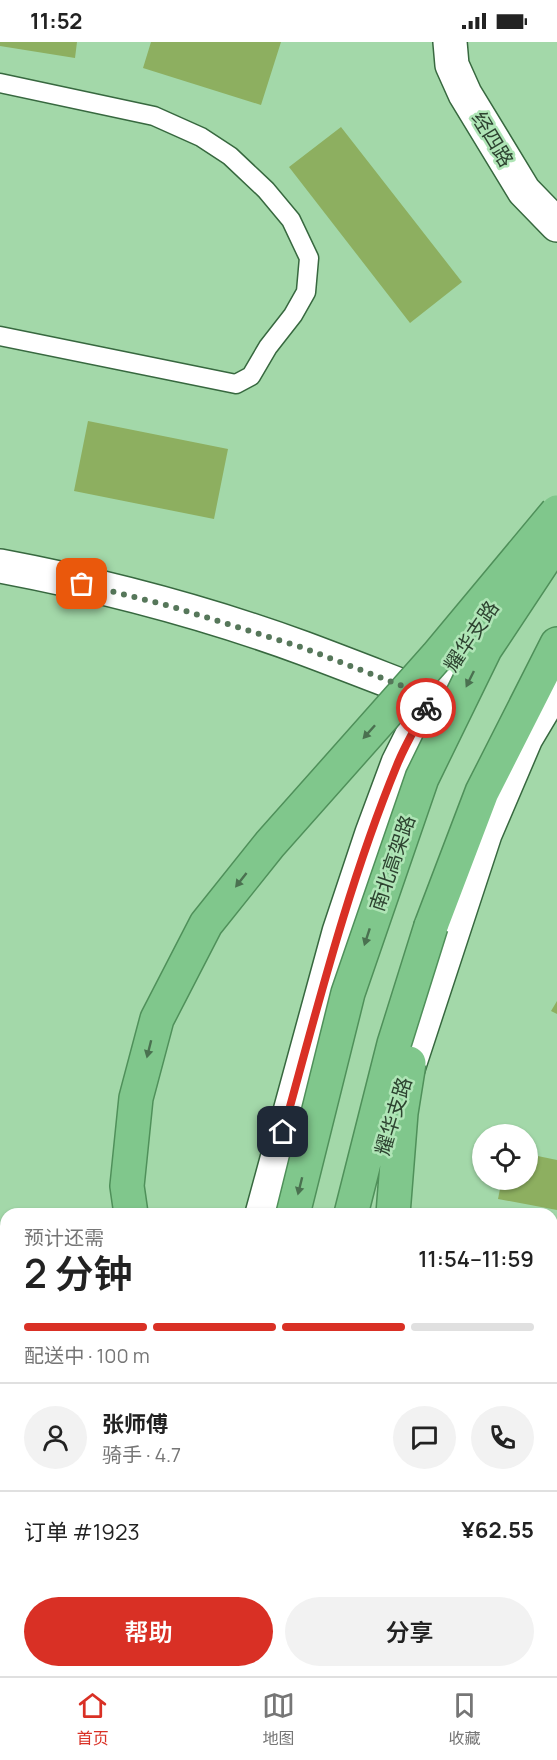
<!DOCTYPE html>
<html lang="zh">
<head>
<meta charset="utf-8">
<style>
	:root { --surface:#fff; --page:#f2f2f2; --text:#222; --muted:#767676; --line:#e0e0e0; --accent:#d93025 }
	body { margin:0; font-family:Manrope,"Noto Sans SC",sans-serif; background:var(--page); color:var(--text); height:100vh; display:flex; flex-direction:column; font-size:22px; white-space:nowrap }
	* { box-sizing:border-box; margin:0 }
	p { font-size:20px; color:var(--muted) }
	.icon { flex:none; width:33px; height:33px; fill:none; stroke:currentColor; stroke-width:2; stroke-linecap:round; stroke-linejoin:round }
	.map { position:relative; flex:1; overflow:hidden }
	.drawer { position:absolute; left:0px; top:1166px; width:558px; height:470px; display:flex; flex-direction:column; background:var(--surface); border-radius:18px 18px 0 0; box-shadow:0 2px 4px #0004 }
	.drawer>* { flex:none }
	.controls { position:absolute; left:472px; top:1082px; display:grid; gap:12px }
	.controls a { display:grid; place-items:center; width:66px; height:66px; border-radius:50%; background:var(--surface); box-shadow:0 2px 4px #0004; font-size:30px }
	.pin { position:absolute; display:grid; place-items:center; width:51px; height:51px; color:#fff; margin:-26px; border-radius:12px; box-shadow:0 3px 9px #0006 }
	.courier { position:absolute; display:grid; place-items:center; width:60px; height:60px; margin:-30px; border:4px solid #d93025; border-radius:50%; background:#fff; color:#222; box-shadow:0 2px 8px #0007 }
	.overview em { font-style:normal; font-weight:600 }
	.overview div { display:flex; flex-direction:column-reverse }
	.overview { display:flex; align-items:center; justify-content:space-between; height:102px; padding:0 24px }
	h1 { font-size:39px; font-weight:600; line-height:45px }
	.bar { display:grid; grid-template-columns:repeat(4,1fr); gap:9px 6px; align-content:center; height:72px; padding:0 24px }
	.bar i { height:8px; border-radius:4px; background:var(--line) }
	.bar .selected { background:var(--accent) }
	.bar p { grid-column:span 4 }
	.line { display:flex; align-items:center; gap:15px; padding:0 24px; border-top:2px solid var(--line) }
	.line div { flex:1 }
	.round { display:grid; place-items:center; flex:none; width:63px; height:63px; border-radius:32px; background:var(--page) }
	.button { display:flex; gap:12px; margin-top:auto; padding:12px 24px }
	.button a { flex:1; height:69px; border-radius:36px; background:var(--accent); color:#fff; font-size:24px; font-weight:600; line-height:69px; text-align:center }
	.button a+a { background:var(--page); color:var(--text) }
	.status { display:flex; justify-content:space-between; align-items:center; height:42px; padding:0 30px; background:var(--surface); direction:ltr }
	.status svg { height:16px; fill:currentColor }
	.tab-bar { display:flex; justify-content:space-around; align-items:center; height:84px; border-top:2px solid var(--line); background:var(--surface); font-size:16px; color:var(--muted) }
	.tab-bar a { display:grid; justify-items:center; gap:3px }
	.tab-bar .selected { color:var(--accent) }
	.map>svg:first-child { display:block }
</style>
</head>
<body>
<div class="status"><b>11:52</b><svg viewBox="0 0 49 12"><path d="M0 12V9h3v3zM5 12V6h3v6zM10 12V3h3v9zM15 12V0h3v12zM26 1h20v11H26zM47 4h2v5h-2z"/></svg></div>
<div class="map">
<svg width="557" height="1634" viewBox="0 0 557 1634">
	<rect width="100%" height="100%" fill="#a3d8a9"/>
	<path fill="#8daf60" d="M 0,0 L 77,0 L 75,16 L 0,4 Z
		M 151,0 L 281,0 L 261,63 L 143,26 Z
		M 341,85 L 462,240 L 410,281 L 289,125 Z
		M 88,379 L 228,407 L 214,477 L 74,449 Z
		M 557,959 L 557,972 L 551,969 Z
		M 528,1112 L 557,1118 L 557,1168 L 498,1157 L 502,1137 L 528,1137 Z
		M 552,1302 L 557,1302 L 557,1352 L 552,1352 Z"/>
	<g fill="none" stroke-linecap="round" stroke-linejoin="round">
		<defs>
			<path id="service" d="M 0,41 L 154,74 L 201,95 L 230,114 L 266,148 L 291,178 L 309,216 L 306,250 L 293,273 L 268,305 L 251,334 L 236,342 L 0,294"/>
			<path id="minor" d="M 450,0 L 452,23 L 465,52 L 524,149 L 557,183
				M 0,524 C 101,543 207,571 303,606 C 346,622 389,639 431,655"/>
			<path id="tertiary" d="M 401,1048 L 485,792 L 526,696 L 557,644
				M 262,1172 L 339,890 L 372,791 L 398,721 L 431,655 L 480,580"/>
			<path id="secondary" d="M 0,1580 L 6,1579"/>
			<path id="primary" d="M 552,1532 L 557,1532
				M 287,1629 L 287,1634
				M 154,1634 L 155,1629"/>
			<path id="trunk" d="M 431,884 L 482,750 L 557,602
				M 552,1488 L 557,1491
				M 552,1584 L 557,1585
				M 192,1634 L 193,1629
				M 249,1634 L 250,1629"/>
		</defs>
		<use href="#service" stroke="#37683f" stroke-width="21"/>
		<use href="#minor" stroke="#37683f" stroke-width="36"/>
		<use href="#tertiary" stroke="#37683f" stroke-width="36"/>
		<use href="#secondary" stroke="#37683f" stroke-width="36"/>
		<use href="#primary" stroke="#4f905a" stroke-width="36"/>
		<use href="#trunk" stroke="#4f905a" stroke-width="36"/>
		<use href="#service" stroke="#fff" stroke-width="18"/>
		<use href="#minor" stroke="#fff" stroke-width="33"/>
		<use href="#tertiary" stroke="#fff" stroke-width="33"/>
		<use href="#secondary" stroke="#fff" stroke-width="33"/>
		<use href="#primary" stroke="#a0d5a9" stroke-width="33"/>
		<use href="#trunk" stroke="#80c78c" stroke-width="33"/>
		<defs>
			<path id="trunk-bridge" d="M 131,1172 L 127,1144 L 136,1056 L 157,977 L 206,882 L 270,802 L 437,614 L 557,470
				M 293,1172 L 348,951 L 422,736 L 485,607 L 556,500
				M 351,1172 L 394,1002 L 431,884
				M 393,1172 L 401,1071 L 409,1021"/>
		</defs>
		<use href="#trunk-bridge" stroke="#4f905a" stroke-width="36" stroke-linecap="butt"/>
		<use href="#trunk-bridge" stroke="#80c78c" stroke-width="33"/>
	</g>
	<defs><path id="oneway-solid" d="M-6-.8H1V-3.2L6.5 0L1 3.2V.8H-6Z" transform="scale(1.5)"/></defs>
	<g fill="#4a7150">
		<use href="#oneway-solid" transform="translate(470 637) rotate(116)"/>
		<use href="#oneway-solid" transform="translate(369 690) rotate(132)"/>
		<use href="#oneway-solid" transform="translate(241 838) rotate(128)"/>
		<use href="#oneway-solid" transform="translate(367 895) rotate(108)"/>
		<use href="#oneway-solid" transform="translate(149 1007) rotate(104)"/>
		<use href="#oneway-solid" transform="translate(300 1144) rotate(104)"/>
	</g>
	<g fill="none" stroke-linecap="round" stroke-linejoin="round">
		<path stroke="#56775a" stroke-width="6" stroke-dasharray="0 10.8" d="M 82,542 L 170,564 L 301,605 L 431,655 L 426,666"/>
		<path stroke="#d93025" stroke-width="8" d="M 283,1090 C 317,967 348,842 397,723 C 405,703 416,685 426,666"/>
	</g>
	<g text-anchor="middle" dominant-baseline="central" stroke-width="5" stroke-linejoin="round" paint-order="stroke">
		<g font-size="20" fill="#2d4330" stroke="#afe5b6">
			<text transform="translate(493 97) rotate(59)">经四路</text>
			<text transform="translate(471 594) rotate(-56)">耀华支路</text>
			<text transform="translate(392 821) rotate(-71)">南北高架路</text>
			<text transform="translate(393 1074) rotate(-73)">耀华支路</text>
		</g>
	</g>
</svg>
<div class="controls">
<a><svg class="icon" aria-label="locate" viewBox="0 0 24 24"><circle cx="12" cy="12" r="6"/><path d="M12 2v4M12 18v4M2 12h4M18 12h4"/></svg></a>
</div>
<div class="pin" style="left:82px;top:542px;background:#ea580c"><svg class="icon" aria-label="bag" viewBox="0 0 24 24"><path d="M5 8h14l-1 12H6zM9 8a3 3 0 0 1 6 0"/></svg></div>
<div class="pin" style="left:283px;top:1090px;background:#1f2937"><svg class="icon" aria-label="home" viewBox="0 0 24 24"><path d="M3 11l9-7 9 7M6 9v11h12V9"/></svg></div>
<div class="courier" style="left:426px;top:666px"><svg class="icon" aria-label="bike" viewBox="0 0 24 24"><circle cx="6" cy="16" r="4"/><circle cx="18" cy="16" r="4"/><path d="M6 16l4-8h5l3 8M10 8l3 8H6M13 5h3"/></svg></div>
<section class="drawer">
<div class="overview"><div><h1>2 分钟</h1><p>预计还需</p></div><em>11:54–11:59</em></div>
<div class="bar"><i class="selected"></i><i class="selected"></i><i class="selected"></i><i></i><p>配送中 · 100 m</p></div>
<div class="line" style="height:108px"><a class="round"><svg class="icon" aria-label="person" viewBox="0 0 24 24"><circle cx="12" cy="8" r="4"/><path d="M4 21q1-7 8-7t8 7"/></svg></a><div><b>张师傅</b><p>骑手 · 4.7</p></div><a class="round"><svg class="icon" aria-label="chat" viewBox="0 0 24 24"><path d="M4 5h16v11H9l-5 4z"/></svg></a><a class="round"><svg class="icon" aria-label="phone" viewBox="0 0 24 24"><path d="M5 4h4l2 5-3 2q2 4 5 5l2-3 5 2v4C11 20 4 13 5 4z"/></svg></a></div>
<div class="line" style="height:78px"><div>订单 #1923</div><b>¥62.55</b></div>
<div class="button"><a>帮助</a><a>分享</a></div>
</section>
</div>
<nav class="tab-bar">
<a class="selected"><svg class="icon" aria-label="home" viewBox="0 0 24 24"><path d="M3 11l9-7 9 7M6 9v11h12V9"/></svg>首页</a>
<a><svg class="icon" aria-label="map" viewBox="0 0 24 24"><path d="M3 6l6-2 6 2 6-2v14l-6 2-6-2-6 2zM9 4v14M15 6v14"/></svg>地图</a>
<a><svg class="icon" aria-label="saved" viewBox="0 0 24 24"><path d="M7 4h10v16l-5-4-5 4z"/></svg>收藏</a>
</nav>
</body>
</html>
